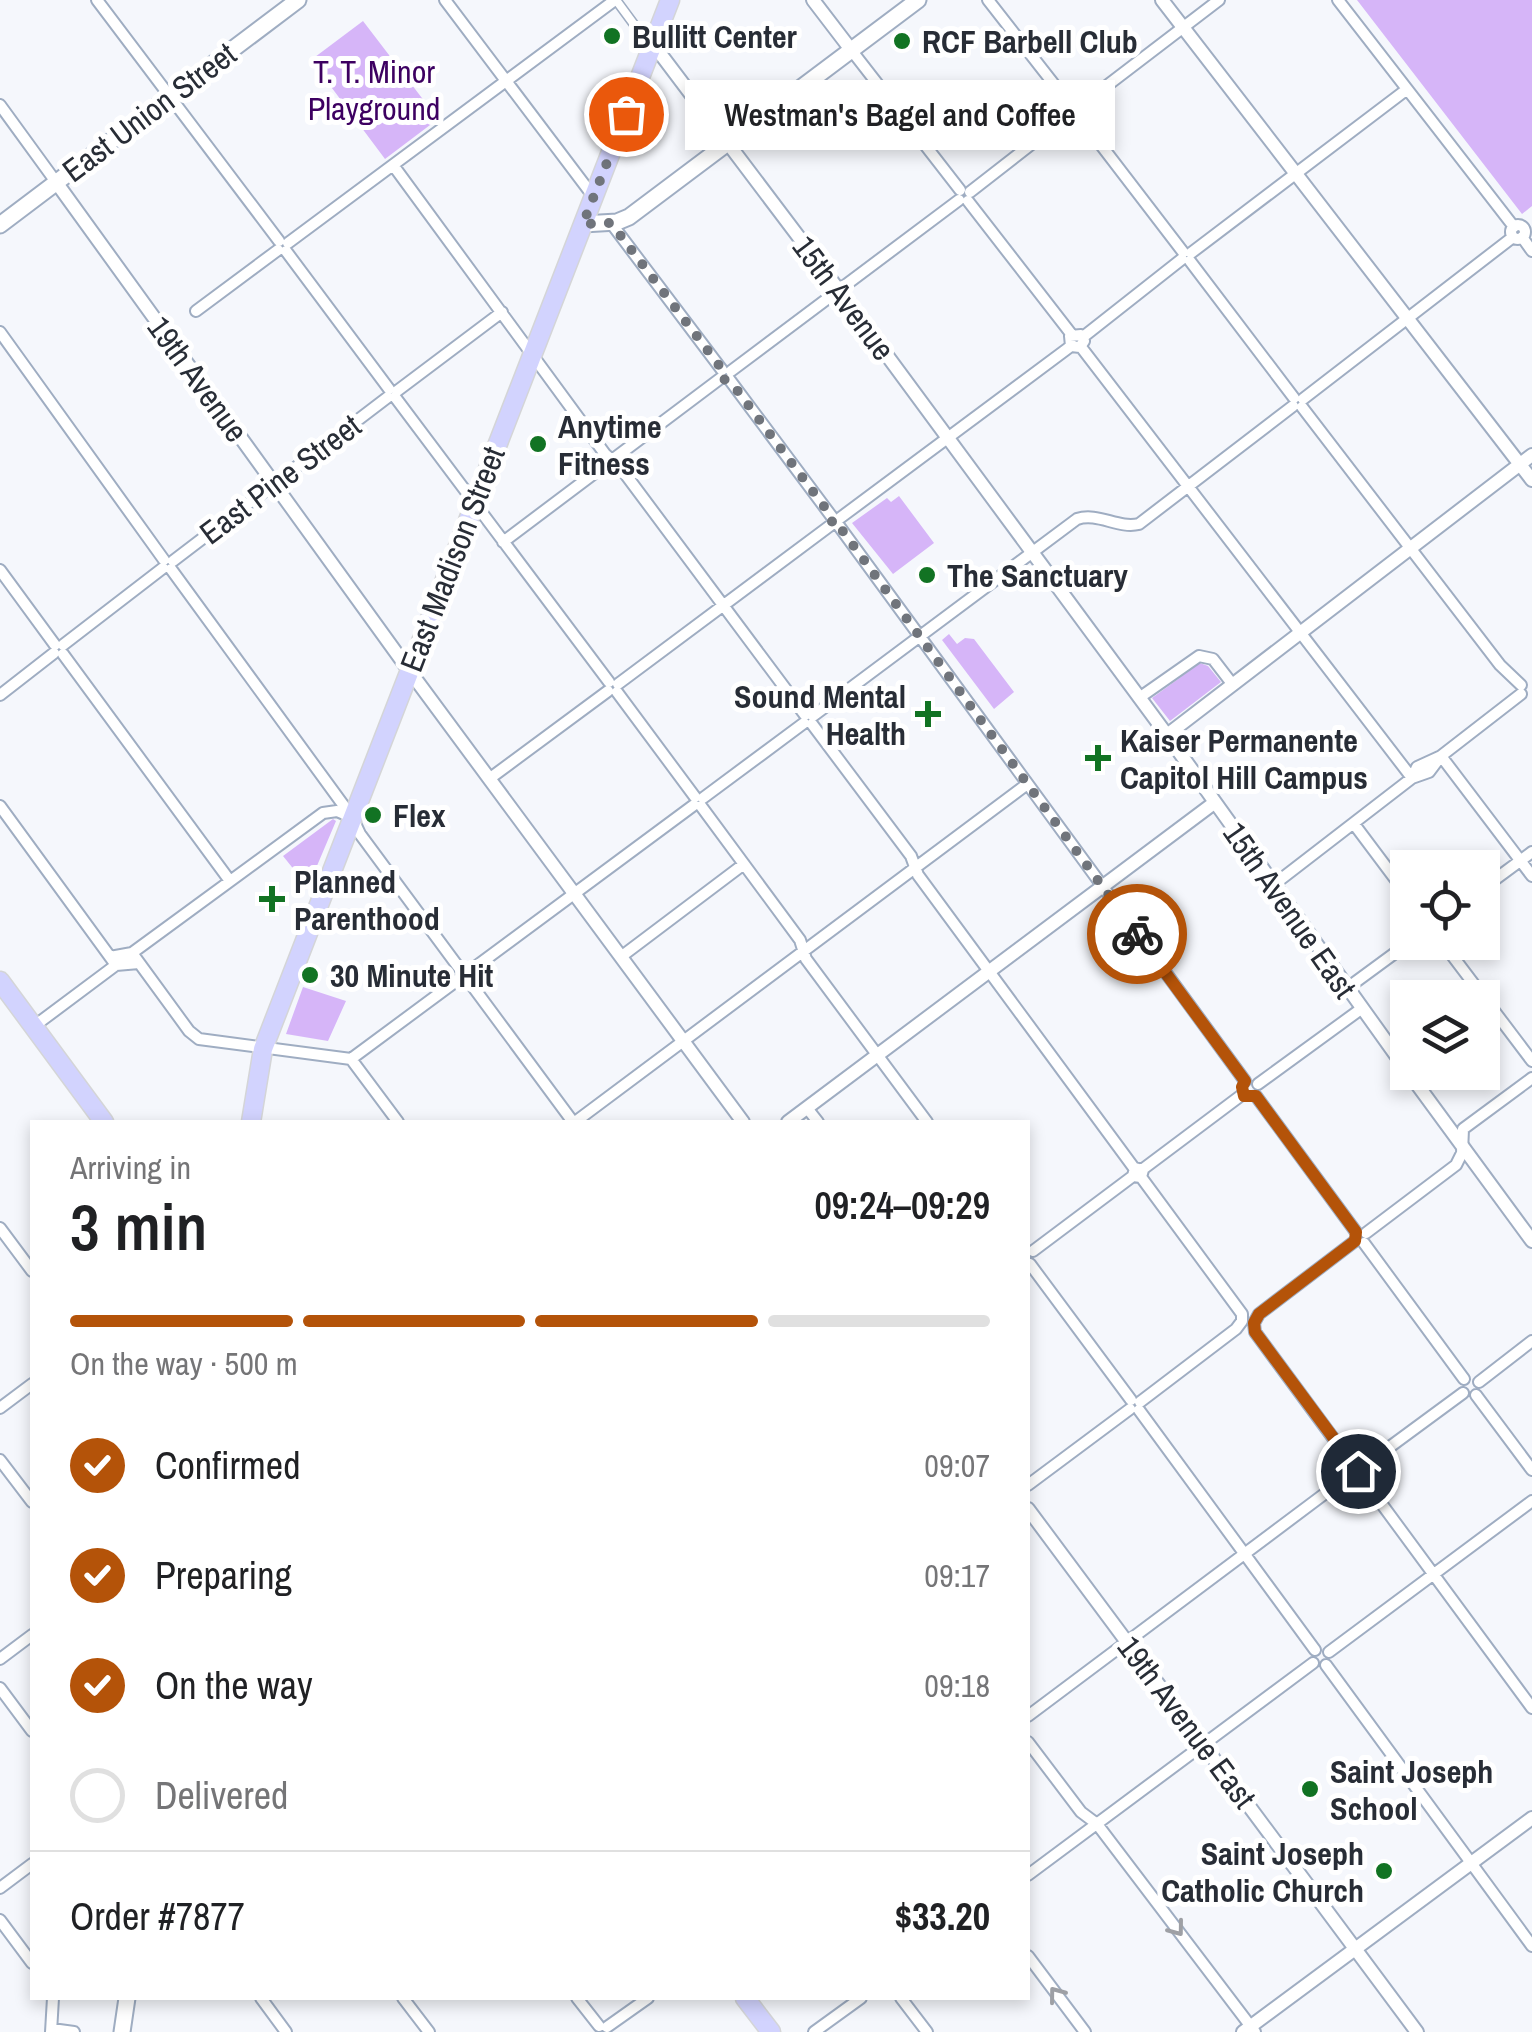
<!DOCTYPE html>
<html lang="en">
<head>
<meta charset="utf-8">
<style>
	:root { --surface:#fff; --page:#f2f2f2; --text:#202124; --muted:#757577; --line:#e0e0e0; --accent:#b45309 }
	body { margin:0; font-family:"Archivo Narrow",sans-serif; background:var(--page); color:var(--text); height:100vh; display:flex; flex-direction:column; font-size:38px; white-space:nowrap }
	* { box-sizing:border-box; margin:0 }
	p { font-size:32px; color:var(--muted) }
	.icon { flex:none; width:55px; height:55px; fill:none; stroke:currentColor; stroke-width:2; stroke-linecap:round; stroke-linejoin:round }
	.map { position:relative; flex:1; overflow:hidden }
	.side { position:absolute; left:30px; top:1120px; width:1000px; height:880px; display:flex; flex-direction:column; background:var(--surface); border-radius:0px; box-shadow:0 5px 15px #0003 }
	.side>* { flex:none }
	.controls { position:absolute; left:1390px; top:850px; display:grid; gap:20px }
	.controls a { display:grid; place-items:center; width:110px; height:110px; border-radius:0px; background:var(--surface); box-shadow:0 5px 15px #0003; font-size:50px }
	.pin { position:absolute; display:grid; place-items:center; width:85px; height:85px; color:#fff; margin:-42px; border:5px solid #fff; border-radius:50%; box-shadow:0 2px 10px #0007 }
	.courier { position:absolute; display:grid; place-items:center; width:100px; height:100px; margin:-50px; border:8px solid #b45309; border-radius:50%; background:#fff; color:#222; box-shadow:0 2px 12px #0007 }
	.bubble { position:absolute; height:70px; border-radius:0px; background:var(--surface); box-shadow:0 5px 15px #0003; font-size:32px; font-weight:600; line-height:70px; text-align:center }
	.headline em { font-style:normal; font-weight:600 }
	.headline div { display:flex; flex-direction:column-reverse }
	.headline { display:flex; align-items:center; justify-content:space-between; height:170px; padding:0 40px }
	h1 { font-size:65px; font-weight:600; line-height:75px }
	.bar { display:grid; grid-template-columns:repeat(4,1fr); gap:15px 10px; align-content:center; height:120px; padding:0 40px }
	.bar i { height:12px; border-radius:8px; background:var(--line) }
	.bar .current { background:var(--accent) }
	.bar p { grid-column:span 4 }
	.line { display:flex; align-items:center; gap:25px; padding:0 40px; border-top:2px solid var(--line) }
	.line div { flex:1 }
	ol { padding:0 40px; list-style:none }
	li { display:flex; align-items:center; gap:30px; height:110px }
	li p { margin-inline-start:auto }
	li .icon { padding:10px; border-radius:50%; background:var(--accent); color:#fff; stroke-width:4 }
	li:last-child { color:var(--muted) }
	li i { width:55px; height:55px; border:5px solid var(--line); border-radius:50% }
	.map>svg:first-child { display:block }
</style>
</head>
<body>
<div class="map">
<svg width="1532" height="2032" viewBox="0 0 1532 2032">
	<rect width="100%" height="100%" fill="#f5f7fc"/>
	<path fill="#d6b5f8" d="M 1357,0 L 1532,0 L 1532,206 L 1522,214 Z
		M 363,21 L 438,119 L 385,159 L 311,60 Z
		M 899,496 L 934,543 L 893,574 L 852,523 L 887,498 L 891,502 Z
		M 949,634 L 957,644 L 965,638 L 974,639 L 1014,692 L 994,709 L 942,640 Z
		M 1200,663 L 1208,666 L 1221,682 L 1170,721 L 1152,698 Z
		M 333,819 L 336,821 L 308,887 L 283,856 Z
		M 303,987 L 346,1001 L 328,1041 L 286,1034 Z"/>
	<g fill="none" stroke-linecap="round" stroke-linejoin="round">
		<defs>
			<path id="pedestrian" d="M 616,0 L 644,38"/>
			<path id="minor" d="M 97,0 L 279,241
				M 445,0 L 593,196
				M 988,0 L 1071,106
				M 1338,0 L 1514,227
				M 852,51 L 960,190
				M 0,105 L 56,182
				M 1079,107 L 1219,0
				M 1078,115 L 1183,252
				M 393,165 L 605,454 L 620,467 L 805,715
				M 970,192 L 1070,114
				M 968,201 L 1072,335
				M 611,223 L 722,370
				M1511 232a7 7 0 1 1 14 0a7 7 0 1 1-14 0Z
				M 1522,237 L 1532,251
				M 288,243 L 615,0
				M 286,251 L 389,389
				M 1191,253 L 1406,90
				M 1190,261 L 1294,398
				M 196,311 L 278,250
				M 0,332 L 164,560
				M 1083,337 L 1182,259
				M 1081,347 L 1412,778
				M 731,371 L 959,200
				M 729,379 L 832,517
				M 397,391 L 502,312
				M 395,397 L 609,682
				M 1303,399 L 1513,237
				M 1302,407 L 1500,665 L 1521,685
				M 840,518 L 1071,346 L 1080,347 L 1084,341 L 1081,335 L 1070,336 L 1071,346
				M 839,526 L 1245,1081
				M 503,542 L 721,378
				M 173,561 L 388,397
				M 171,569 L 352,817 L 360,834 L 573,1122
				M 0,570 L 55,645
				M 63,645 L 163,568
				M 63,654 L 230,881
				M 618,684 L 831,525
				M 617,692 L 695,797
				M 0,695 L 54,653
				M 1139,698 L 1199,656 L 1213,659 L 1233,685
				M 813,716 L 1077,519 C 1098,512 1118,529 1139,524 L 1293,406
				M 812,724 L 911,856 L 918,875 L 1134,1168
				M 1441,756 L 1532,876
				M 1412,778 L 1429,772 L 1441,756
				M 489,779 L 608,691
				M 703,798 L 804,723
				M 0,806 L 116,965
				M 701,806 L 800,940 L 806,959 L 927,1122
				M 1354,824 L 1408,896
				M 1272,886 L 1412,778 L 1417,767 L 1441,756 L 1521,694
				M 1482,889 L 1532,852
				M 1442,942 L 1532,1061
				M 132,953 L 189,1031 L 199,1039 L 351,1059 L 694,805
				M 622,956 L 744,864
				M 110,957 L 132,953 L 323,813 L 337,811 L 351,817
				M 1346,989 L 1410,942
				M 33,1027 L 116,965 L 139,963
				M 351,1059 L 398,1122
				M 1258,1084 L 1361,1009
				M 1256,1096 L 1356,1232
				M 807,1108 L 818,1122
				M 575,1122 L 1026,785
				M 1143,1169 L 1243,1094
				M 0,1228 L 32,1271
				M 1366,1233 L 1456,1165 L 1462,1153 L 1463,1129 L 1532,1078
				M 1355,1241 L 1259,1314 L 1254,1323 L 1255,1332 L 1532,1708
				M 1364,1243 L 1464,1379
				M 1033,1251 L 1133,1176 L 1135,1168 L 1143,1170 L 1141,1177 L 1133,1176
				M 1030,1264 L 1131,1400
				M 1479,1382 L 1532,1341
				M 1476,1395 L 1532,1470
				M 1140,1402 L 1236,1329 L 1242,1321 L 1242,1314 L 1141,1177
				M 0,1408 L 32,1384
				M 1139,1410 L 1315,1650
				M 0,1460 L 32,1502
				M 1357,1471 L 1463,1393
				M 1028,1485 L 1130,1409
				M 1329,1652 L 1532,1501
				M 0,1659 L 32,1635
				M 1326,1665 L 1532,1946
				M 0,1688 L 32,1731
				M 1028,1716 L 1327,1492
				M 1028,1742 L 1081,1812 L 1097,1824 L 1255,2032
				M 1028,1875 L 1313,1663
				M 0,1888 L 32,1864
				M 0,1920 L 32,1963
				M 1028,1956 L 1085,2032
				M 261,1998 L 286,2032
				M 403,1998 L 429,2032
				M 577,1998 L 599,2026
				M 901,1998 L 927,2032
				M 607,2027 L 648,1998
				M 52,2029 L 74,2032
				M 51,2032 L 53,1998
				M 814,2032 L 861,1998"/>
			<path id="tertiary" d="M 813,0 L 852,51
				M 1162,0 L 1532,480
				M 653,44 L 838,289 L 1167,735 L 1408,1072
				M 56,182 L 400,658 L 743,1122
				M 1167,735 L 1532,455
				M 1408,1072 L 1532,1241
				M 788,1122 L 1214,803
				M 1028,1509 L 1417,2032
				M 1243,2032 L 1532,1818"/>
			<path id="secondary" d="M 583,224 L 617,222 L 629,217 L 918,0
				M 0,225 L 298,0
				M 122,2032 L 127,1998"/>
			<path id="primary" d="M 0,981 L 104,1122
				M 251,1122 L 263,1049 L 670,0
				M 745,1998 L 771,2032"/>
		</defs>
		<use href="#pedestrian" stroke="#9fadc2" stroke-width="11"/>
		<use href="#minor" stroke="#9fadc2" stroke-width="14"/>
		<use href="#tertiary" stroke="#9fadc2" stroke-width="16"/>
		<use href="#secondary" stroke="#9fadc2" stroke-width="19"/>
		<use href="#primary" stroke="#d4d5d7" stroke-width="21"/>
		<use href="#pedestrian" stroke="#fff" stroke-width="8"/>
		<use href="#minor" stroke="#fff" stroke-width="10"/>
		<use href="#tertiary" stroke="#fff" stroke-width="12"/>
		<use href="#secondary" stroke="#fff" stroke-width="15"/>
		<use href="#primary" stroke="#d2d3fe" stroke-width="18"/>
	</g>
	<defs><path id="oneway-chevron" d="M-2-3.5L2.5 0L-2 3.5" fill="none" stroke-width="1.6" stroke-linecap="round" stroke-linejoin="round" transform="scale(2.5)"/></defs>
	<g stroke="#9ea0a5">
		<use href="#oneway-chevron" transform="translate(1177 1929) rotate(53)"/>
		<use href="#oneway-chevron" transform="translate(1056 1994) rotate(-127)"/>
	</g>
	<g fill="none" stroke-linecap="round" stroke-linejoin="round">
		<path stroke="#70747b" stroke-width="10" stroke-dasharray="0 18" d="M 626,114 L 583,224 L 611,223 L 721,368 L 721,378 L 731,382 L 832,517 L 832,526 L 839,526 L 1137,934"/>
		<path stroke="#b45309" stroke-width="12" d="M 1137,934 L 1245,1081 L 1242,1087 L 1244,1096 L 1256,1096 L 1356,1232 L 1355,1241 L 1259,1314 L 1254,1323 L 1255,1332 L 1358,1471"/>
	</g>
	<g fill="#127323" stroke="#fff" stroke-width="4">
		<circle cx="612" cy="36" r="10"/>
		<circle cx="902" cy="41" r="10"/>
		<circle cx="538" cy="444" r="10"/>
		<circle cx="927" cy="575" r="10"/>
		<path d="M923 699h10v10h10v10h-10v10h-10v-10h-10v-10h10z"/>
		<path d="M1093 743h10v10h10v10h-10v10h-10v-10h-10v-10h10z"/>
		<circle cx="373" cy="815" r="10"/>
		<path d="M267 884h10v10h10v10h-10v10h-10v-10h-10v-10h10z"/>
		<circle cx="310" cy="975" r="10"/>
		<circle cx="1310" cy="1789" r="10"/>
		<circle cx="1384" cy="1871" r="10"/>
	</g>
	<g text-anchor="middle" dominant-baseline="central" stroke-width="10" stroke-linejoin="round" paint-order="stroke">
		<g font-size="32" font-weight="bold" fill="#282d36" stroke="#fff" text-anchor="start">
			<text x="632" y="36">Bullitt Center</text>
			<text x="922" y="41">RCF Barbell Club</text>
			<text x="558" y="426">Anytime<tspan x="558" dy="37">Fitness</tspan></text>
			<text x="947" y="575">The Sanctuary</text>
			<text x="906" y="696" text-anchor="end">Sound Mental<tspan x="906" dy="37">Health</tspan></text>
			<text x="1120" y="740">Kaiser Permanente<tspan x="1120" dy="37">Capitol Hill Campus</tspan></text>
			<text x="393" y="815">Flex</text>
			<text x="294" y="881">Planned<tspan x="294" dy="37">Parenthood</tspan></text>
			<text x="330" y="975">30 Minute Hit</text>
			<text x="1330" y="1771">Saint Joseph<tspan x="1330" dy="37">School</tspan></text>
			<text x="1364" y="1853" text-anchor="end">Saint Joseph<tspan x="1364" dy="37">Catholic Church</tspan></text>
		</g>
		<g font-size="32" fill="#3d0061" stroke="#fff">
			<text x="374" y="71">T. T. Minor<tspan x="374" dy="37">Playground</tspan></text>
		</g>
		<g font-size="32" fill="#282d36" stroke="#fff">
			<text transform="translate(149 112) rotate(-37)">East Union Street</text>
			<text transform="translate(844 298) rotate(53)">15th Avenue</text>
			<text transform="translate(198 379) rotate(54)">19th Avenue</text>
			<text transform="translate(280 479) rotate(-37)">East Pine Street</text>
			<text transform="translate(452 559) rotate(-69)">East Madison Street</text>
			<text transform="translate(1290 910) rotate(55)">15th Avenue East</text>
			<text transform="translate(1187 1722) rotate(53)">19th Avenue East</text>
		</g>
	</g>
</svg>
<div class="controls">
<a><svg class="icon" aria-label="locate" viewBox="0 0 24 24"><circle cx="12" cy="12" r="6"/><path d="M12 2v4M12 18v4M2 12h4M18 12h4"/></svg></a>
<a><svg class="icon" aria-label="layers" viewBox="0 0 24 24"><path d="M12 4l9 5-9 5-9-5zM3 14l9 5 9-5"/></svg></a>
</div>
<div class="pin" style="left:626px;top:114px;background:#ea580c"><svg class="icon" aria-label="bag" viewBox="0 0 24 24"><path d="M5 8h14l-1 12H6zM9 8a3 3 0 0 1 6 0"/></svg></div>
<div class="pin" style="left:1358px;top:1471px;background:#1f2937"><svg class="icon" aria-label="home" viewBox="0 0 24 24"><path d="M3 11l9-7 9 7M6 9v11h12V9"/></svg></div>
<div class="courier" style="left:1137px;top:934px"><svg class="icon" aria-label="bike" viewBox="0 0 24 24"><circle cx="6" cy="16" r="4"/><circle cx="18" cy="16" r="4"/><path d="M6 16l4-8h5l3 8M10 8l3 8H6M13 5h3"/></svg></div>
<div class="bubble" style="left:685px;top:80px;width:430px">Westman's Bagel and Coffee</div>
<section class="side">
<div class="headline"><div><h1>3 min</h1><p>Arriving in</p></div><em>09:24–09:29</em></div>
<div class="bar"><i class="current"></i><i class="current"></i><i class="current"></i><i></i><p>On the way · 500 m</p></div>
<ol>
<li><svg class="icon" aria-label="check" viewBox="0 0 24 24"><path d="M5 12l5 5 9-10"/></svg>Confirmed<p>09:07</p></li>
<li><svg class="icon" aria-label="check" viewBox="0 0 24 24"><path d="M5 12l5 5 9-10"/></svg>Preparing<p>09:17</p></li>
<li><svg class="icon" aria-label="check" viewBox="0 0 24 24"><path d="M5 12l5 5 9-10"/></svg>On the way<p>09:18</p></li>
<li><i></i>Delivered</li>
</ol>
<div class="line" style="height:130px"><div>Order #7877</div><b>$33.20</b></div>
</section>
</div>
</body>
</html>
